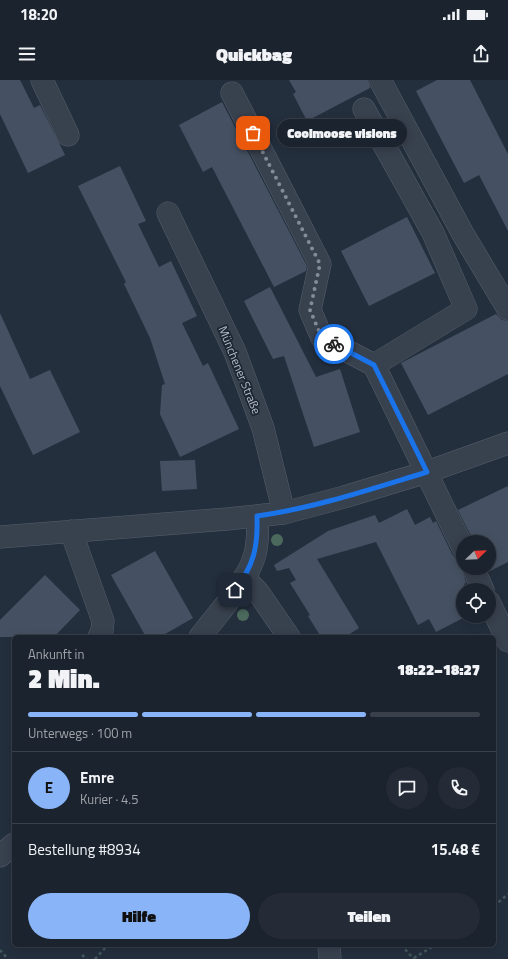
<!DOCTYPE html>
<html lang="de">
<head>
<meta charset="utf-8">
<style>
	:root { --surface:#1b232e; --page:#242b36; --text:#f1f3f6; --muted:#a0a4aa; --line:#39404a; --accent:#8ab4f8 }
	body { margin:0; font-family:"Titillium Web",sans-serif; background:var(--page); color:var(--text); height:100vh; display:flex; flex-direction:column; font-size:15px; white-space:nowrap }
	* { box-sizing:border-box; margin:0 }
	p { font-size:13px; color:var(--muted) }
	.icon { flex:none; width:22px; height:22px; fill:none; stroke:currentColor; stroke-width:2; stroke-linecap:round; stroke-linejoin:round }
	.map { position:relative; flex:1; overflow:hidden }
	.panel { position:absolute; left:12px; top:555px; width:484px; height:312px; display:flex; flex-direction:column; background:var(--surface); border-radius:6px; box-shadow:0 2px 10px #0003,0 0 0 1px var(--line) }
	.panel>* { flex:none }
	.needle { width:26px; rotate:67deg }
	.tools { position:absolute; left:456px; top:455px; display:grid; gap:8px }
	.tools a { display:grid; place-items:center; width:40px; height:40px; border-radius:50%; background:var(--surface); box-shadow:0 2px 10px #0003,0 0 0 1px var(--line); font-size:20px }
	.pin { position:absolute; display:grid; place-items:center; width:34px; height:34px; color:#fff; margin:-17px; border-radius:8px; box-shadow:0 2px 6px #0006 }
	.courier { position:absolute; display:grid; place-items:center; width:40px; height:40px; margin:-20px; border:3px solid #1a73e8; border-radius:50%; background:#fff; color:#222; box-shadow:0 1px 5px #0007 }
	.bubble { position:absolute; height:28px; border-radius:14px; background:var(--surface); box-shadow:0 2px 10px #0003,0 0 0 1px var(--line); font-size:13px; font-weight:800; line-height:28px; text-align:center }
	.head em { font-style:normal; font-weight:800 }
	.head div { display:flex; flex-direction:column-reverse }
	.head { display:flex; align-items:center; justify-content:space-between; height:68px; padding:0 16px }
	h1 { font-size:26px; font-weight:800; line-height:30px }
	.bar { display:grid; grid-template-columns:repeat(4,1fr); gap:6px 4px; align-content:center; height:48px; padding:0 16px }
	.bar i { height:5px; border-radius:3px; background:var(--line) }
	.bar .active { background:var(--accent) }
	.bar p { grid-column:span 4 }
	.line { display:flex; align-items:center; gap:10px; padding:0 16px; border-top:1px solid var(--line) }
	.line div { flex:1 }
	.round { display:grid; place-items:center; flex:none; width:42px; height:42px; border-radius:21px; background:var(--page) }
	.button { display:flex; gap:8px; margin-top:auto; padding:8px 16px }
	.button a { flex:1; height:46px; border-radius:24px; background:var(--accent); color:#111; font-size:16px; font-weight:800; line-height:46px; text-align:center }
	.button a+a { background:var(--page); color:var(--text) }
	.status { display:flex; justify-content:space-between; align-items:center; height:28px; padding:0 20px; background:var(--surface); direction:ltr }
	.status svg { height:11px; fill:currentColor }
	header { display:flex; justify-content:space-between; align-items:center; height:52px; padding:0 16px; background:var(--surface); font-size:18px; font-weight:800 }
	.map>svg:first-child { display:block }
</style>
</head>
<body>
<div class="status"><b>18:20</b><svg viewBox="0 0 49 12"><path d="M0 12V9h3v3zM5 12V6h3v6zM10 12V3h3v9zM15 12V0h3v12zM26 1h20v11H26zM47 4h2v5h-2z"/></svg></div>
<header><svg class="icon" aria-label="menu" viewBox="0 0 24 24"><path d="M4 6h16M4 12h16M4 18h16"/></svg>Quickbag<svg class="icon" aria-label="share" viewBox="0 0 24 24"><path d="M12 15V3M7 8l5-5 5 5M5 13v7h14v-7"/></svg></header>
<div class="map">
<svg width="508" height="879" viewBox="0 0 508 879">
	<rect width="100%" height="100%" fill="#242f3e"/>
	<path fill="#455162" d="M 0,0 L 20,0 L 34,28 L 40,25 L 65,75 L 28,93 L 0,34 Z
		M 289,0 L 368,0 L 370,8 L 307,41 L 293,14 L 296,12 Z
		M 437,0 L 470,0 L 508,74 L 508,151 L 479,95 L 464,103 L 416,11 Z
		M 222,22 L 307,186 L 306,191 L 274,207 L 212,87 L 203,92 L 179,45 Z
		M 120,86 L 146,141 L 138,144 L 159,187 L 171,181 L 197,236 L 182,243 L 203,286 L 208,283 L 239,349 L 180,377 L 160,334 L 162,305 L 165,304 L 150,258 L 124,204 L 126,202 L 78,106 Z
		M 407,137 L 435,193 L 369,226 L 341,171 Z
		M 270,207 L 316,297 L 340,289 L 360,352 L 314,367 L 284,276 L 273,279 L 244,221 Z
		M 0,233 L 30,299 L 50,290 L 80,352 L 33,375 L 0,306 Z
		M 496,234 L 502,240 L 508,241 L 508,294 L 428,335 L 401,283 Z
		M 195,380 L 197,409 L 162,411 L 160,381 Z
		M 508,406 L 508,482 L 488,492 L 487,488 L 489,488 L 489,462 L 474,462 L 458,430 Z
		M 407,429 L 415,445 L 430,437 L 433,443 L 436,441 L 452,474 L 456,479 L 463,480 L 461,487 L 466,503 L 464,504 L 467,510 L 463,510 L 463,536 L 467,536 L 436,552 L 429,539 L 418,545 L 376,462 L 317,479 L 359,548 L 345,557 L 321,557 L 308,536 L 310,535 L 290,503 L 296,500 L 289,488 L 277,491 L 274,485 L 328,451 L 375,435 L 379,443 Z
		M 155,471 L 193,538 L 160,557 L 146,557 L 111,495 Z
		M 45,495 L 80,530 L 54,557 L 0,557 L 0,540 Z"/>
	<g fill="none" stroke-linecap="round" stroke-linejoin="round">
		<defs>
			<path id="minor" d="M 42,0 L 68,55
				M 380,0 L 463,154 L 508,229
				M 232,13 L 320,184 L 310,230 L 322,258 L 374,285 L 463,468
				M 364,29 L 433,153 L 466,229 L 374,285
				M 168,133 L 235,272 L 263,348 L 284,433
				M 71,451 L 103,541 L 102,551 L 99,557
				M 0,457 L 227,439 L 284,433 L 344,417 L 427,392 L 508,363
				M 473,488 L 483,510
				M 244,498 L 258,512 L 289,557
				M 489,522 L 508,561
				M 200,557 C 218,533 248,502 255,474 C 258,462 258,449 257,436
				M 0,776 L 14,764
				M 329,865 L 330,879"/>
		</defs>
		<use href="#minor" stroke="#565f6c" stroke-width="23"/>
		<path stroke="#44595c" stroke-width="2.5" stroke-dasharray="3 3" stroke-linecap="butt" d="M 494,826 L 508,814
			M 401,865 L 414,879
			M 0,870 L 8,879
			M 82,875 L 87,879
			M 414,878 L 435,865
			M 95,879 L 108,865"/>
		<use href="#minor" stroke="#38414e" stroke-width="22"/>
	</g>
	<g fill="#4b6a5d">
		<circle cx="277" cy="460" r="6"/>
		<circle cx="243" cy="535" r="6"/>
	</g>
	<g fill="none" stroke-linecap="round" stroke-linejoin="round">
		<path stroke="#828b98" stroke-width="4" stroke-dasharray="0 7.2" d="M 253,53 L 320,184 L 310,230 L 322,258 L 334,264"/>
		<path stroke="#1a73e8" stroke-width="5" d="M 235,510 C 254,485 258,467 257,436 C 315,428 371,409 427,392 L 374,285 L 334,264"/>
	</g>
	<g text-anchor="middle" dominant-baseline="central" stroke-width="3.5" stroke-linejoin="round" paint-order="stroke">
		<g font-size="12" fill="#b4bcc9" stroke="#1d2633">
			<text transform="translate(240 290) rotate(68)">Münchener Straße</text>
		</g>
	</g>
</svg>
<div class="tools">
<a><svg class="needle" viewBox="-14 -14 28 28"><path d="M0-13l5 13h-10z" fill="#e53935"/><path d="M0 13l5-13h-10z" fill="#a0a4aa"/></svg></a>
<a><svg class="icon" aria-label="locate" viewBox="0 0 24 24"><circle cx="12" cy="12" r="6"/><path d="M12 2v4M12 18v4M2 12h4M18 12h4"/></svg></a>
</div>
<div class="pin" style="left:253px;top:53px;background:#ea580c"><svg class="icon" aria-label="bag" viewBox="0 0 24 24"><path d="M5 8h14l-1 12H6zM9 8a3 3 0 0 1 6 0"/></svg></div>
<div class="pin" style="left:235px;top:510px;background:#1f2937"><svg class="icon" aria-label="home" viewBox="0 0 24 24"><path d="M3 11l9-7 9 7M6 9v11h12V9"/></svg></div>
<div class="courier" style="left:334px;top:264px"><svg class="icon" aria-label="bike" viewBox="0 0 24 24"><circle cx="6" cy="16" r="4"/><circle cx="18" cy="16" r="4"/><path d="M6 16l4-8h5l3 8M10 8l3 8H6M13 5h3"/></svg></div>
<div class="bubble" style="left:277px;top:39px;width:130px">Coolmoose visions</div>
<section class="panel">
<div class="head"><div><h1>2 Min.</h1><p>Ankunft in</p></div><em>18:22–18:27</em></div>
<div class="bar"><i class="active"></i><i class="active"></i><i class="active"></i><i></i><p>Unterwegs · 100 m</p></div>
<div class="line" style="height:72px"><b class="round" style="background:var(--accent);color:#111">E</b><div><b>Emre</b><p>Kurier · 4.5</p></div><a class="round"><svg class="icon" aria-label="chat" viewBox="0 0 24 24"><path d="M4 5h16v11H9l-5 4z"/></svg></a><a class="round"><svg class="icon" aria-label="phone" viewBox="0 0 24 24"><path d="M5 4h4l2 5-3 2q2 4 5 5l2-3 5 2v4C11 20 4 13 5 4z"/></svg></a></div>
<div class="line" style="height:52px"><div>Bestellung #8934</div><b>15.48 €</b></div>
<div class="button"><a>Hilfe</a><a>Teilen</a></div>
</section>
</div>
</body>
</html>
